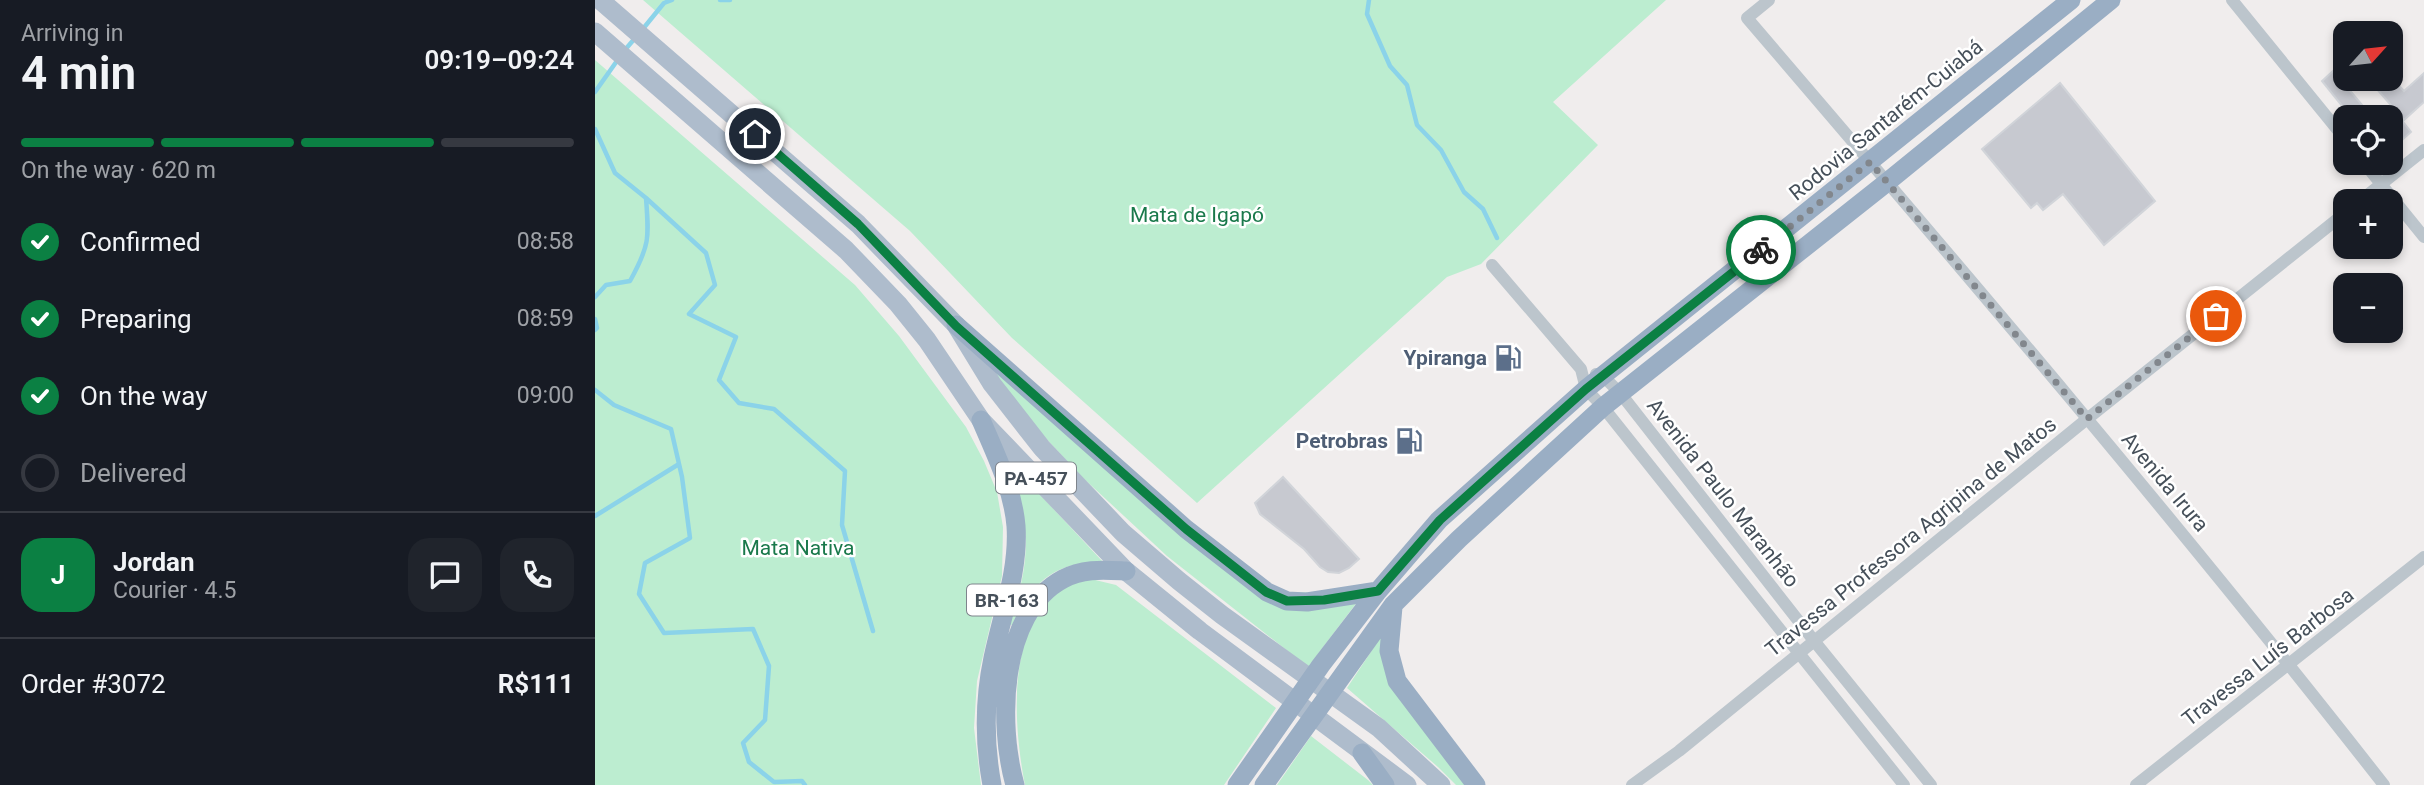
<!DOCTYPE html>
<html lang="en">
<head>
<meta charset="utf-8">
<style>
	:root { --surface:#171b24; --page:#20242c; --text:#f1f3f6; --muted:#9ea1a6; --line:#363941; --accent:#0b8043 }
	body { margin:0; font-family:Roboto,sans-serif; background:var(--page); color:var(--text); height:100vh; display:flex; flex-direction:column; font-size:26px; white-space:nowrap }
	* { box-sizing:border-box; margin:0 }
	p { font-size:23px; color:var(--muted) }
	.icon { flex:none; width:38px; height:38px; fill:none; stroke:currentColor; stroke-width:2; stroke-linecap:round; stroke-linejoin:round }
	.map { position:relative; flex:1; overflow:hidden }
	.panel { display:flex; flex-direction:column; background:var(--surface); width:595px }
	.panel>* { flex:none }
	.needle { width:46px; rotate:63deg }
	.tools { position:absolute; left:1738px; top:21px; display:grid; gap:14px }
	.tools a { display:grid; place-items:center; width:70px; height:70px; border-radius:14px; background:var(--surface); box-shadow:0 4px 10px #0003; font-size:35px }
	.pin { position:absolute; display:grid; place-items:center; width:60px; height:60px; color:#fff; margin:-30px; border:4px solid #fff; border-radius:50%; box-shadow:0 2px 7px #0007 }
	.courier { position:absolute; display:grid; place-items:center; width:70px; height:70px; margin:-35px; border:5px solid #0b8043; border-radius:50%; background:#fff; color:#222; box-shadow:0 2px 9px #0007 }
	.overview em { font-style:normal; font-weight:600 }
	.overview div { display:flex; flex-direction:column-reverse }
	.overview { display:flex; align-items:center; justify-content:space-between; height:119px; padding:0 21px }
	h1 { font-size:46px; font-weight:600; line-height:52px }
	.bar { display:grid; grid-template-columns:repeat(4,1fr); gap:10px 7px; align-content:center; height:84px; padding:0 21px }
	.bar i { height:9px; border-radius:5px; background:var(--line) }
	.bar .selected { background:var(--accent) }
	.bar p { grid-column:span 4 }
	.line { display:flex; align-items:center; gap:18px; padding:0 21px; border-top:2px solid var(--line) }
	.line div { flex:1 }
	.round { display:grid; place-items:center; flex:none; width:74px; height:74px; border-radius:21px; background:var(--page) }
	ol { padding:0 21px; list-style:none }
	li { display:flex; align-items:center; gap:21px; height:77px }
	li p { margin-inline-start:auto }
	li .icon { padding:7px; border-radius:50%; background:var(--accent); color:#fff; stroke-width:4 }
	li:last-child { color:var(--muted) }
	li i { width:38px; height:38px; border:4px solid var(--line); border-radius:50% }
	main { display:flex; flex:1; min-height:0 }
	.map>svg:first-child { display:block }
</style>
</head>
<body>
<main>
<section class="panel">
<div class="overview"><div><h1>4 min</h1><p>Arriving in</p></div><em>09:19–09:24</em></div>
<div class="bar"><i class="selected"></i><i class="selected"></i><i class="selected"></i><i></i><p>On the way · 620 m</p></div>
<ol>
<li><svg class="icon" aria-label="check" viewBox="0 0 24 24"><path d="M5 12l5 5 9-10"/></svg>Confirmed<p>08:58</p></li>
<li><svg class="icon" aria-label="check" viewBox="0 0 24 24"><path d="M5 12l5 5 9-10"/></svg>Preparing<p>08:59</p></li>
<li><svg class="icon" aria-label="check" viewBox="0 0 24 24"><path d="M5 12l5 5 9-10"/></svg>On the way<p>09:00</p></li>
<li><i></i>Delivered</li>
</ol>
<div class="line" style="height:126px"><b class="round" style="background:var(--accent);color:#fff">J</b><div><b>Jordan</b><p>Courier · 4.5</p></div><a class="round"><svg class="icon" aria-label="chat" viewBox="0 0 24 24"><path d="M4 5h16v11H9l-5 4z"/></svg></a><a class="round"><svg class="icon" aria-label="phone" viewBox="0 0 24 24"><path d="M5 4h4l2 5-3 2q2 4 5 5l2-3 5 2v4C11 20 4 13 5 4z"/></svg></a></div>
<div class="line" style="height:91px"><div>Order #3072</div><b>R$111</b></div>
</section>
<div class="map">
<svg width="1829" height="785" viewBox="0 0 1829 785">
	<rect width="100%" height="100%" fill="#f0eded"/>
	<path fill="#bcedd0" d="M 48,0 L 1071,0 L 958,102 L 1003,145 L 886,264 L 852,277 L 602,503 L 417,338 L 315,231 Z
		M 0,60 L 260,285 L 304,336 L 371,427 L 389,461 L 402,492 L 408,527 L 407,576 L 382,681 L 379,728 L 386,785 L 0,785 Z
		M 361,325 L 672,592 L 769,593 L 713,667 L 572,556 L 486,476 L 404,388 Z
		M 409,456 L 508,562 C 496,563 481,563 469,568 C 442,578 429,601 417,625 L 414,624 C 438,556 436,522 409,456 Z
		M 496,579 L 521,585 L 681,708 L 629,785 L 430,785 C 419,729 411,633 461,592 C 470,585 485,581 496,579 Z
		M 791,629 L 789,651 L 874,785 L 861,785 L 843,767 L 752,688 Z
		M 716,736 L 773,780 L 778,785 L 682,785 Z"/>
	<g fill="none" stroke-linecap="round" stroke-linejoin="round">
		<path stroke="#8bd3e9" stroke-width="4.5" d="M 125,0 L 135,0
			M 774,0 L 772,14 L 795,66 L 812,85 L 822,125 L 846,150 L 869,192 L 888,209 L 902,238
			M 47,30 L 69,3 L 77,0
			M 29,51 L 41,37
			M 0,92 L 24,58
			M 0,129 L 20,173 L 51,198 L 111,253 L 120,285 L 94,314 L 141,337 L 124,380 L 144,403 L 179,409 L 250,471 L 247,525 L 278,631
			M 0,297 L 11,285 L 35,281 C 55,245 54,238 51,198
			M 0,319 L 2,328 L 0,330
			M 0,390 L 19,405 L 76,429 L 87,477 L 95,538 L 50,563 L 44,594 L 69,633 L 158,629 L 174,666 L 170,720 L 148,743 L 154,762 L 179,782 L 207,781 L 210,785
			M 0,516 L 84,464"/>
	</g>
	<path fill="#c7c9d0" stroke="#d1d4d9" stroke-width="2" d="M 1739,70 L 1747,81 L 1777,117 L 1756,117 L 1727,81 Z
		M 1829,73 L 1829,102 L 1809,120 L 1773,79 L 1798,79 L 1809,91 Z
		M 1465,83 L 1560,201 L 1509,245 L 1468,194 L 1448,210 L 1442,203 L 1436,208 L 1387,149 Z
		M 1805,118 L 1816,132 L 1796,150 L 1796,126 Z
		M 688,477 L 764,559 L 754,568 L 744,573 L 733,572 L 725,567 L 709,549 L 665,514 L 660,503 Z"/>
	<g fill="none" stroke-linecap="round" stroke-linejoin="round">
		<path stroke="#bcc5cc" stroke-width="12" d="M 1174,0 L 1152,18 C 1368,270 1584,523 1789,785
			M 1637,0 L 1750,139
			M 1769,163 L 1829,237
			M 1765,201 L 1829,150
			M 897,265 L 986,369 L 991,389 L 1008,407 L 1309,785
			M 1001,374 L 1008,376 L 1026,394 L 1220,642 L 1336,785
			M 1037,785 L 1084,751 L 1492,419 L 1750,213
			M 1541,785 L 1829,557"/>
		<path stroke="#aebccc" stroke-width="19" d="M 5,0 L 263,224 L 361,325 L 397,384 L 447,448 L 528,533 L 584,581 L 627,615 L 784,728 L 846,785
			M 0,32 L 251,250 L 303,304 L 332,340 L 386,420 L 531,571 L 605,631 L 812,785"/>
		<path stroke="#9aaec4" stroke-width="19" d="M 361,325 L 591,529 L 672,592 L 692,601 L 712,602 L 783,591
			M 386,420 C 400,453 418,489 421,526 C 424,571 407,614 398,658 C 389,701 389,742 397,785
			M 798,607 L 794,651 L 802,681 L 881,785
			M 767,753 L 790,785
			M 420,785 C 403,725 404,613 468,579 C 488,568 509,570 531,571
			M 642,785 L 726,665 L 783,591 L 844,520 L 991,389 L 1476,0
			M 669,785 L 798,605 L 864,539 L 1008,407 L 1291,183 L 1516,0"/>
	</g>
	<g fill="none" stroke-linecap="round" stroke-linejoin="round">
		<path stroke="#82878d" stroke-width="7" stroke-dasharray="0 12.6" d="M 1166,250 L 1275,162 L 1492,419 L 1621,316"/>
		<path stroke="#0b8043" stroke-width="9" d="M 160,134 L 263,224 L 361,326 L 591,529 L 671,592 L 692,601 L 729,600 L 783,591 L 845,520 L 991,389 L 1166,250"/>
	</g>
	<defs>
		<symbol id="fuel-bare" viewBox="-9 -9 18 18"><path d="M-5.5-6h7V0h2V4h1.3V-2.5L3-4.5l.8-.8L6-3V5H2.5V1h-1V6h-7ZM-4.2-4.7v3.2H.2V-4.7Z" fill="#5c6f8a" stroke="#fff" stroke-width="2.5" paint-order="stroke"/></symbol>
	</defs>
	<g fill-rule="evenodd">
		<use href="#fuel-bare" x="894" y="339" width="38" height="38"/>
		<use href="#fuel-bare" x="795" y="422" width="38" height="38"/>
	</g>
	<g text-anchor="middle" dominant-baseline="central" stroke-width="5" stroke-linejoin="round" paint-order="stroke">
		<g fill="#fff" stroke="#7e848c" stroke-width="2">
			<rect x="401" y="462.5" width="80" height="31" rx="5"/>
			<rect x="372" y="584.5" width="80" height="31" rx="5"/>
		</g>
		<g font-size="19" font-weight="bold" fill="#46505a">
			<text x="441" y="478">PA-457</text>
			<text x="412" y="600">BR-163</text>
		</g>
		<g font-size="21" fill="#46505a" stroke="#fff">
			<text transform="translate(1291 120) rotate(-39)">Rodovia Santarém-Cuiabá</text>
			<text transform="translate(1570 482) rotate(50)">Avenida Irura</text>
			<text transform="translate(1128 493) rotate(52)">Avenida Paulo Maranhão</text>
			<text transform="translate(1316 537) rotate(-39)">Travessa Professora Agripina de Matos</text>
			<text transform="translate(1673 657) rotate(-38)">Travessa Luís Barbosa</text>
		</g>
		<g font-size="21" fill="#1a794b" stroke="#fff">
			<text x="602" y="215">Mata de Igapó</text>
			<text x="203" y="548">Mata Nativa</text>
		</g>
		<g font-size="21" font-weight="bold" fill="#4e5e75" stroke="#fff" text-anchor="end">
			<text x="892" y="358">Ypiranga</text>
			<text x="793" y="441">Petrobras</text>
		</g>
	</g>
</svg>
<div class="tools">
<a><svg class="needle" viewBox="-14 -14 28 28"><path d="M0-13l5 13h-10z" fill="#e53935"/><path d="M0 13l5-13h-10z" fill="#9ea1a6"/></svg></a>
<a><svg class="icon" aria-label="locate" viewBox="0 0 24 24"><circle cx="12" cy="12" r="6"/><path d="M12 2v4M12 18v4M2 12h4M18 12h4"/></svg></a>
<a>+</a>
<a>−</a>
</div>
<div class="pin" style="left:1621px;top:316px;background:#ea580c"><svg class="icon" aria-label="bag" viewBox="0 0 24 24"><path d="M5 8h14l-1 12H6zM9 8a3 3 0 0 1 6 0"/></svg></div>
<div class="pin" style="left:160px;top:134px;background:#1f2937"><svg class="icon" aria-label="home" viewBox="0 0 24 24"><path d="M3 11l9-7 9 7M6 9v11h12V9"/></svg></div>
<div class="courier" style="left:1166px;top:250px"><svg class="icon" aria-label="bike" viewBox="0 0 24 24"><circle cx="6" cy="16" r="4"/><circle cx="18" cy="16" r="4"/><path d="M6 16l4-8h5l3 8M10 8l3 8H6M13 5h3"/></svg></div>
</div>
</main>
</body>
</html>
